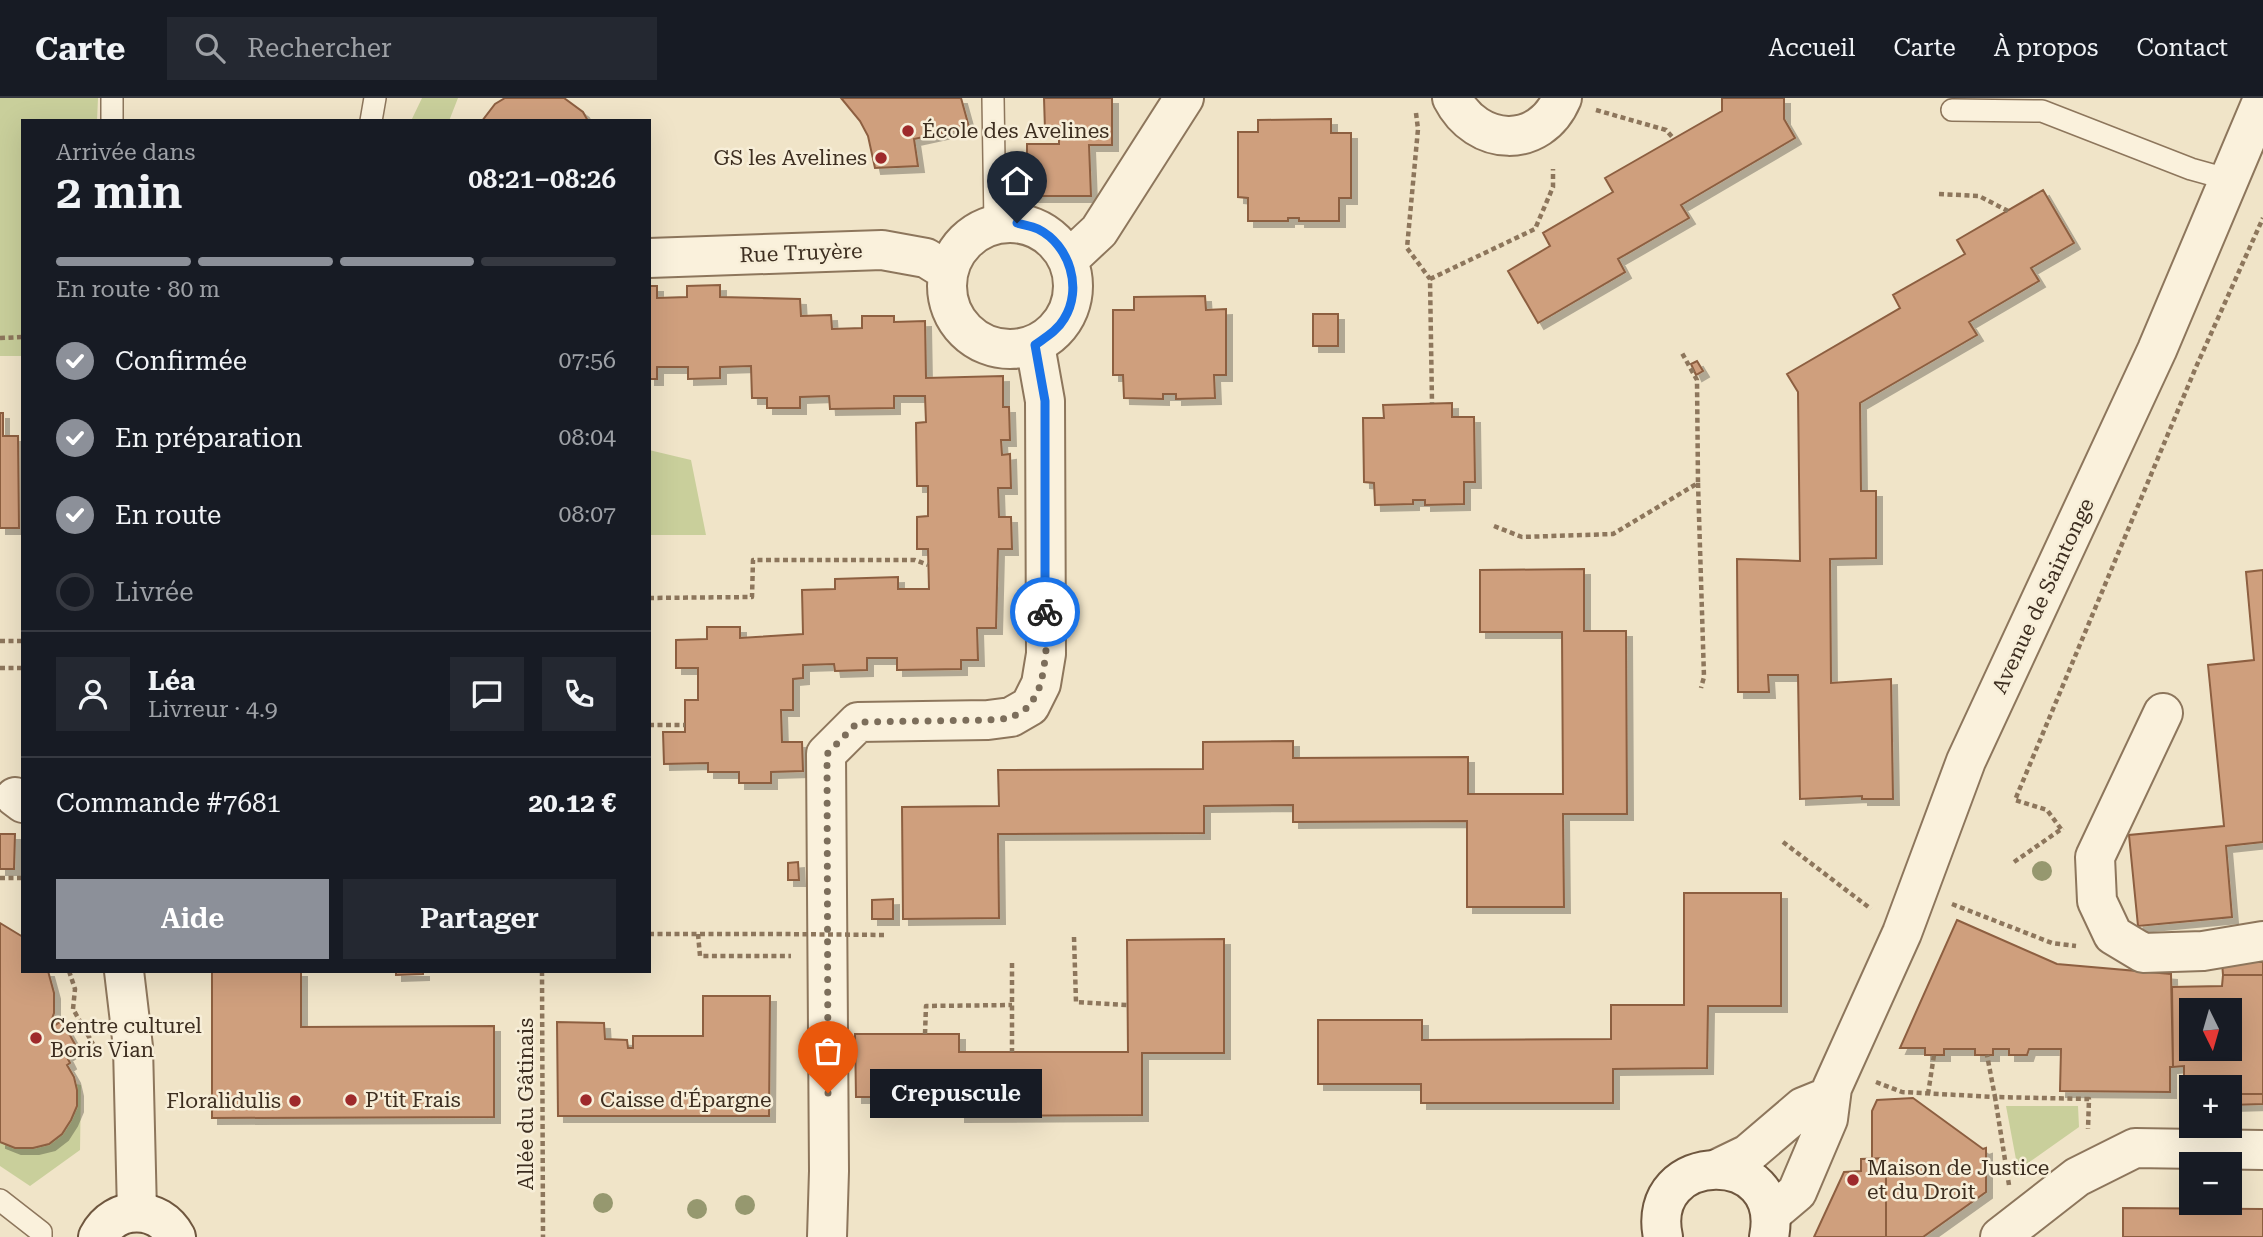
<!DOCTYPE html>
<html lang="fr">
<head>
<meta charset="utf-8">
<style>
	:root { --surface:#171b24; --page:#242831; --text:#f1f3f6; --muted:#9ea1a6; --line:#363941; --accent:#8c9099 }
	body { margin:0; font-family:"Roboto Serif",serif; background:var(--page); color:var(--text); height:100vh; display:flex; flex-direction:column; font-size:26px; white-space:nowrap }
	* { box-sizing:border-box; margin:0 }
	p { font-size:23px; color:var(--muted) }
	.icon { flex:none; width:38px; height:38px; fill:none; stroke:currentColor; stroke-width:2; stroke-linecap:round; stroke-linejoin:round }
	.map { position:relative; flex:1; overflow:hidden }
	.side { position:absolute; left:21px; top:21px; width:630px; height:854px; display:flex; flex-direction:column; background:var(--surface); border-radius:0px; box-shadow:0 7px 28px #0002 }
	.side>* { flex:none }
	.needle { width:46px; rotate:175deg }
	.buttons { position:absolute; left:2179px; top:900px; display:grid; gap:14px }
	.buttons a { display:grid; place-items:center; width:63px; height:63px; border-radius:0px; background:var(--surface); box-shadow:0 7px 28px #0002; font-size:35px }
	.pin { position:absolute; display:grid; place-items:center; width:60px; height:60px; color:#fff; margin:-72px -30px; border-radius:50% 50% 50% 0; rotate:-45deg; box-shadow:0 0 7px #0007 }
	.pin .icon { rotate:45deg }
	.courier { position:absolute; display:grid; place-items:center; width:70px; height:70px; margin:-35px; border:5px solid #1a73e8; border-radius:50%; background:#fff; color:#222; box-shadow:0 2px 9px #0007 }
	.bubble { position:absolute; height:49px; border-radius:0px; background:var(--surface); box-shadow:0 7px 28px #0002; font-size:23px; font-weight:600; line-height:49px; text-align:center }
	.overview em { font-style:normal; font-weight:600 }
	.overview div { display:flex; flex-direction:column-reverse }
	.overview { display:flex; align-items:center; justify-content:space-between; height:119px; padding:0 35px }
	h1 { font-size:46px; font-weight:600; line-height:52px }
	.bar { display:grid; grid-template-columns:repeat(4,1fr); gap:10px 7px; align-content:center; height:84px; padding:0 35px }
	.bar i { height:9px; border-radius:5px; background:var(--line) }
	.bar .active { background:var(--accent) }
	.bar p { grid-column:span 4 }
	.line { display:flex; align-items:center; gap:18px; padding:0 35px; border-top:2px solid var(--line) }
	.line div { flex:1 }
	.round { display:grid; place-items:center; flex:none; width:74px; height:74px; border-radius:0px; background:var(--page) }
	ol { padding:0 35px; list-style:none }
	li { display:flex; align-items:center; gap:21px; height:77px }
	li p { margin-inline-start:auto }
	li .icon { padding:7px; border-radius:50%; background:var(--accent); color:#fff; stroke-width:4 }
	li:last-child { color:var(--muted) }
	li i { width:38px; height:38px; border:4px solid var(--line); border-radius:50% }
	.button { display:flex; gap:14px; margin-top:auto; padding:14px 35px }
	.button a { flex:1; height:80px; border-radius:0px; background:var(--accent); color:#fff; font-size:28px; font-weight:600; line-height:80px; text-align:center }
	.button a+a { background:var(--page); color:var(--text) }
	header { display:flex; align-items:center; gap:42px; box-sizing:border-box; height:98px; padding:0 35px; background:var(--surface); border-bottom:2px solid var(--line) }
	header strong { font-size:33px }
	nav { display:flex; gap:38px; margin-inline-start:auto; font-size:24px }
	.search { width:490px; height:63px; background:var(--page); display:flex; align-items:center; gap:18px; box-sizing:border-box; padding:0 24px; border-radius:0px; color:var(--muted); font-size:26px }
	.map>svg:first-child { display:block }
</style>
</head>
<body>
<header>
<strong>Carte</strong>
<div class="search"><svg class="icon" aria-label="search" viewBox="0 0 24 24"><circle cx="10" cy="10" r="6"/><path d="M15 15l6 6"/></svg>Rechercher</div>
<nav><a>Accueil</a><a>Carte</a><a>À propos</a><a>Contact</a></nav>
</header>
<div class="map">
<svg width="2263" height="1139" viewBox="0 0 2263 1139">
	<defs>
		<filter id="shadow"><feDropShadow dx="6" dy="6" stdDeviation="0" flood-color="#0004"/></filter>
	</defs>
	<rect width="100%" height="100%" fill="#f0e4c8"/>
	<path fill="#c9cf9b" d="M 0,0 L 98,0 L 97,23 L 23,23 L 23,258 L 0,258 Z
		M 422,0 L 458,0 L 449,23 L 411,23 Z
		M 649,352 L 691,362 L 706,437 L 649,437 Z
		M 76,986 L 81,987 L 80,1052 L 30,1088 L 0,1068 L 0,1044 C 12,1044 41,1049 50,1044 C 71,1035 81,1007 76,986 Z
		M 2006,1008 L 2078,1008 L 2079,1029 L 2018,1072 Z"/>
	<path fill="#cf9f7d" stroke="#8d5f41" stroke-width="2" fill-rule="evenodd" filter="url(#shadow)" d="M 505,0 L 564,0 L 583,14 L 588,23 L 482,23 L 495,6 Z
		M 841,0 L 961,0 L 969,29 L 914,41 L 918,68 L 875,70 L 868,38 L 860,23 Z
		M 1044,0 L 1112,0 L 1112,47 L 1089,47 L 1091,98 L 1027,98 L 1027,46 L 1059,46 L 1059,31 L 1045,32 Z
		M 1722,0 L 1784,0 L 1784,21 L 1795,40 L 1681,107 L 1689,120 L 1618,161 L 1625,174 L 1538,225 L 1508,173 L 1550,148 L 1543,135 L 1613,94 L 1605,80 L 1722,13 Z
		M 1331,21 L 1331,35 L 1351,35 L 1351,100 L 1339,100 L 1339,123 L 1299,123 L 1299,120 L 1288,120 L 1288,123 L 1248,123 L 1248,100 L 1238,99 L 1238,34 L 1258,34 L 1258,22 Z
		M 2043,92 L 2074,145 L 2031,170 L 2039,183 L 1969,224 L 1977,237 L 1860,305 L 1861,393 L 1876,393 L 1876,460 L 1830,461 L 1831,585 L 1891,581 L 1893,701 L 1862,701 L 1862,698 L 1800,701 L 1798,577 L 1768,577 L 1769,594 L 1738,594 L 1737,461 L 1800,463 L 1798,294 L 1787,276 L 1900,210 L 1893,197 L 1965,156 L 1957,142 Z
		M 720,187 L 720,199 L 800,201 L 801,218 L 831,217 L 832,231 L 862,230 L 862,218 L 894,218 L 894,224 L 925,223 L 926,280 L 1003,278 L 1003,309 L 1009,309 L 1010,342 L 1001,342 L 1002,357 L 1010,356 L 1011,390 L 998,390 L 999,419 L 1011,419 L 1012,451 L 998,451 L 996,530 L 977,530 L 978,562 L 961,562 L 961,571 L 897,572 L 897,560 L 867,560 L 867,572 L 835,573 L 834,566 L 803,567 L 803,580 L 793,581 L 793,612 L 781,612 L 782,644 L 802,644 L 803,673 L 771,674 L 771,685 L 739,685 L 739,674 L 708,674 L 708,665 L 664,666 L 663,634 L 685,634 L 685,602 L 698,602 L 698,570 L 676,570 L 676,542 L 707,541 L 707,529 L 740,529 L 740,540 L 803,536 L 802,492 L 835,491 L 835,481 L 898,479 L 898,491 L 929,491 L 928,451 L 917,451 L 917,419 L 928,418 L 928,388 L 917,388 L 916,325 L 926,324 L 925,298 L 894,298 L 894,310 L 830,311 L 829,298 L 800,299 L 800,310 L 767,310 L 767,300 L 752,300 L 751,268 L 720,269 L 720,280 L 688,281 L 688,269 L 657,269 L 657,281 L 649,281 L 649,188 L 657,188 L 657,200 L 687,199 L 687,188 Z
		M 1205,198 L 1206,212 L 1226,211 L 1226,277 L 1214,277 L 1215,300 L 1176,301 L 1176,296 L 1163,296 L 1163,301 L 1124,300 L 1123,277 L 1113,277 L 1113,212 L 1134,212 L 1134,199 Z
		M 1313,216 L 1338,216 L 1338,248 L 1313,248 Z
		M 1697,263 L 1703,273 L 1696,277 L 1691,266 Z
		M 1452,305 L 1452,319 L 1474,319 L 1475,384 L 1464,384 L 1464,406 L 1425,407 L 1425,402 L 1413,402 L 1413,406 L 1375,407 L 1374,385 L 1364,384 L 1363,320 L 1384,320 L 1383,307 Z
		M 0,315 L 3,315 L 3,338 L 18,338 L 19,430 L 0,430 Z
		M 1584,471 L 1584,533 L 1626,533 L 1627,716 L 1563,716 L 1564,809 L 1467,809 L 1467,723 L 1293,724 L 1293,707 L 1204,708 L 1204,735 L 998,736 L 999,820 L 903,821 L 902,709 L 999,708 L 998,672 L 1203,671 L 1203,644 L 1293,643 L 1293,660 L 1468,659 L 1468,696 L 1563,696 L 1562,534 L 1480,534 L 1480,472 Z
		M 2263,472 L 2263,744 L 2226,748 L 2232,819 L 2138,828 L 2129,737 L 2224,728 L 2208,567 L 2254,562 L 2246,474 Z
		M 0,736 L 15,736 L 14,771 L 0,771 Z
		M 798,764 L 799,782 L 788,782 L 788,765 Z
		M 1684,795 L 1781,795 L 1781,908 L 1708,908 L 1707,970 L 1613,971 L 1613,1005 L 1421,1005 L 1421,986 L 1318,986 L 1318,922 L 1422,922 L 1422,942 L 1611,941 L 1611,907 L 1684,907 Z
		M 893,801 L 893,821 L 872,821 L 872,802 Z
		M 1957,822 L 2057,866 L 2171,876 L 2173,969 L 2170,969 L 2170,994 L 2060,993 L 2061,951 L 2029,951 L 2027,957 L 2009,957 L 2009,951 L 1993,951 L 1993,957 L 1975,957 L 1975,951 L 1944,951 L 1944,957 L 1925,957 L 1925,950 L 1900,950 Z
		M 0,825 L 23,839 L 23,873 L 48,873 L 54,895 L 54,915 L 50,927 L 52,929 L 62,923 L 77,950 L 66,957 L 70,965 L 67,967 L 74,979 L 77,992 L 77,1008 L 71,1022 L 62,1036 L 49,1046 L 33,1050 L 15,1050 L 0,1044 Z
		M 1224,841 L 1224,955 L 1142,955 L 1142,1017 L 959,1018 L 959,999 L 856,999 L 855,936 L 959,936 L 959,954 L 1128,954 L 1127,842 Z
		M 2222,864 L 2263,864 L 2263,877 L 2223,877 Z
		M 212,873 L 301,873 L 301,929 L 494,928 L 494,1019 L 212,1020 Z
		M 396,873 L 423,873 L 423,876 L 396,877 Z
		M 2223,877 L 2263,877 L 2263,996 L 2230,996 L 2230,989 L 2225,989 L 2225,981 L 2184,982 L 2184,968 L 2173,969 L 2172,889 L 2222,888 ZM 2191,912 L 2230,912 L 2230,950 L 2191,950 Z
		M 703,898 L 770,898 L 769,1018 L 558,1018 L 557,924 L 604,925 L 605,941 L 627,942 L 628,950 L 633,950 L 633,938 L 703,938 Z
		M 2230,996 L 2263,996 L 2263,1006 L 2230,1007 Z
		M 1913,1000 L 1983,1051 L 1986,1050 L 1986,1094 L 1923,1139 L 1886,1139 L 1886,1060 L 1872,1061 L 1872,1013 L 1877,1002 Z
		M 1886,1060 L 1886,1139 L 1814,1139 L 1844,1074 L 1861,1073 L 1861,1061 Z
		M 2123,1110 L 2263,1111 L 2263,1139 L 2123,1139 Z"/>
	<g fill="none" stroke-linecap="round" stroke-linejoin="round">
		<defs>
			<path id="lane" d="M 112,0 L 112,23
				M 993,0 L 995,126
				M 1952,12 L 2042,13 L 2191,71 L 2227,81
				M 371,23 L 375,0
				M 0,1102 L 41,1134 L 41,1139"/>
			<path id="street" d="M 1452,0 C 1477,49 1540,52 1562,0
				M947 188a63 63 0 1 1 126 0a63 63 0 1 1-126 0Z
				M 649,160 L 882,152 L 926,160 L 947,173
				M 1068,162 L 1099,133 L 1184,0
				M 2163,615 L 2095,759 L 2097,803 L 2113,837 L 2143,855 L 2203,853 L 2263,843
				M 15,699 L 23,705
				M 124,873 L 133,949 L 137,1114
				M 1719,1070 L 1748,1056 L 1803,1009 L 1830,998
				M 1771,1116 L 1797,1094 L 1828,1021 L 1832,990 L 1902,835 L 1966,663 L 2157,252 L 2263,1
				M 827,1139 L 829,1073 L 826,656 L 858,624 L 988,622 L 1011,619 L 1030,608 L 1041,586 L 1046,556 L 1045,303 L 1035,247
				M 2000,1139 L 2077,1079 L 2135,1050 L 2263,1052"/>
			<path id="secondary" d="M 98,1139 C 115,1106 159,1107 176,1139
				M 1663,1139 C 1644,1051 1787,1048 1769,1139"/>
		</defs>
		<use href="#lane" stroke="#8d765c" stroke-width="24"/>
		<use href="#street" stroke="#8d765c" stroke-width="42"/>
		<use href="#secondary" stroke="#6f573f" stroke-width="42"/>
		<path stroke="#8d765c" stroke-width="4.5" stroke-dasharray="5 3.5" stroke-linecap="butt" d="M 1596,12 L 1666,32 L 1674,41
			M 1416,15 L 1418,31 L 1407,150 L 1430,181 L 1432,305
			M 1939,96 L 1979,98 L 2008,113
			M 1430,181 L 1535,131 L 1553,89 L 1553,71
			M 0,240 L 23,239
			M 1698,385 L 1704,579 L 1701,590
			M 1494,428 L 1522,439 L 1613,436 L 1698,385 L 1697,282 L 1682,255
			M 649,500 L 752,499 L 753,462 L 915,462 L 928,467
			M 0,543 L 23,543
			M 0,570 L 23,570
			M 649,627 L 685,627
			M 2061,731 L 2047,712 L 2015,702 L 2196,269 L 2263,120
			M 1783,744 L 1871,811
			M 2014,764 L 2063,730
			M 0,780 L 23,780
			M 1952,806 L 2052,845 L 2076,848
			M 649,836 L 777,836
			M 698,836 L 700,858 L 791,858
			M 1074,839 L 1076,904 L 1127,907
			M 1012,865 L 1012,954
			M 69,873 L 75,891 L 73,911 L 93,946
			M 542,873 L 543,1139
			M 925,936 L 926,908 L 1012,907
			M 1876,984 L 1902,994 L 1995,999 L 1987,957
			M 1928,996 L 1934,957
			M 2009,1087 L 1995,999 L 2089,1001 L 2088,1031"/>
		<use href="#lane" stroke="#faf1dc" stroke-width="21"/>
		<use href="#street" stroke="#faf1dc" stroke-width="38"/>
		<use href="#secondary" stroke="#faf1dc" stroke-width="38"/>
		<path stroke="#8d765c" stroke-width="4.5" stroke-dasharray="5 3.5" stroke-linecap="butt" d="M 777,836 L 887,837"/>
	</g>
	<g fill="#96986f">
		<circle cx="2042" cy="773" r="10"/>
		<circle cx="603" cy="1105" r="10"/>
		<circle cx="745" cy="1107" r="10"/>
		<circle cx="697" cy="1111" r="10"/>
	</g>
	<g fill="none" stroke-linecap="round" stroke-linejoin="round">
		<path stroke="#7c6e5b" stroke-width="7" stroke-dasharray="0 12.6" d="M 828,995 L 827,656 L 858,624 L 988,622 L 1011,620 L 1030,608 L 1041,586 L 1046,556 L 1045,514"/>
		<path stroke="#1a73e8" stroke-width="9" d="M 1017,125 C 1024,127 1032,128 1038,131 C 1070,147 1083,191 1064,221 C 1057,233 1046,239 1035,247 L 1045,303 L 1045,514"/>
	</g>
	<g fill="#9e2a2b" stroke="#f7eed8" stroke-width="2.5">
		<circle cx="908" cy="33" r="7"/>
		<circle cx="881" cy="60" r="7"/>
		<circle cx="36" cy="940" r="7"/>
		<circle cx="351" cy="1002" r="7"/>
		<circle cx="586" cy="1002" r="7"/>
		<circle cx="295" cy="1003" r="7"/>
		<circle cx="1853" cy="1082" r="7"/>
	</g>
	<g text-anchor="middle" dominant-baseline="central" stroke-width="5" stroke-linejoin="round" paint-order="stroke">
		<g font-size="21" fill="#3d2e20" stroke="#f7eed8" text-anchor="start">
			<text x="922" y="33">École des Avelines</text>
			<text x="867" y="60" text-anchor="end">GS les Avelines</text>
			<text x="50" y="928">Centre culturel<tspan x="50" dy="24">Boris Vian</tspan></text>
			<text x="365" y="1002">P'tit Frais</text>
			<text x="600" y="1002">Caisse d'Épargne</text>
			<text x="281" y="1003" text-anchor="end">Floralidulis</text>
			<text x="1867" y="1070">Maison de Justice<tspan x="1867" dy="24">et du Droit</tspan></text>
		</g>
		<g font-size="21" fill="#3d2e20" stroke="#f7eed8">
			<text transform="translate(801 155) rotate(-2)">Rue Truyère</text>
			<text transform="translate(2043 498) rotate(-65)">Avenue de Saintonge</text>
			<text transform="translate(526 1006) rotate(-90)">Allée du Gâtinais</text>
		</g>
	</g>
</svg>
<div class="buttons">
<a><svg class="needle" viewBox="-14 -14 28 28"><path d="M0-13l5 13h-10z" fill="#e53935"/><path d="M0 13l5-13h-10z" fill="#9ea1a6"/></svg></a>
<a>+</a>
<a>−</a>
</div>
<div class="pin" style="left:828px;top:995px;background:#ea580c"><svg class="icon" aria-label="bag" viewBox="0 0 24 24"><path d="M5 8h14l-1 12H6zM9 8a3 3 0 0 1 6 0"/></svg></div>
<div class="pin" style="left:1017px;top:125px;background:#1f2937"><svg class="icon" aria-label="home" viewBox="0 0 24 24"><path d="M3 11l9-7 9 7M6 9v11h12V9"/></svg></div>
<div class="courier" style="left:1045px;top:514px"><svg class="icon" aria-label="bike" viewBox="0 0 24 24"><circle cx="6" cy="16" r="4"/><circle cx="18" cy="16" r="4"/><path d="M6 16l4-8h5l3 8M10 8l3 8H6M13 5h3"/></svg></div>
<div class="bubble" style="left:870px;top:971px;width:172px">Crepuscule</div>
<section class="side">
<div class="overview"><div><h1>2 min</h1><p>Arrivée dans</p></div><em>08:21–08:26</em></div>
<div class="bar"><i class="active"></i><i class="active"></i><i class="active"></i><i></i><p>En route · 80 m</p></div>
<ol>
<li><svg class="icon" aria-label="check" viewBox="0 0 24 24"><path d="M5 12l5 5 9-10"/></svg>Confirmée<p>07:56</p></li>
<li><svg class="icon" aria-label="check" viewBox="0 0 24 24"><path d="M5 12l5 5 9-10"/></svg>En préparation<p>08:04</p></li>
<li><svg class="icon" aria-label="check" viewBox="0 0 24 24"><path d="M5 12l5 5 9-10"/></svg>En route<p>08:07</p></li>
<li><i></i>Livrée</li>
</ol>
<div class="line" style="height:126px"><a class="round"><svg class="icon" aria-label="person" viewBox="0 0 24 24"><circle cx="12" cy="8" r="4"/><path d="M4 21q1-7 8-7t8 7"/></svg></a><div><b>Léa</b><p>Livreur · 4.9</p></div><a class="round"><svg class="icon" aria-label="chat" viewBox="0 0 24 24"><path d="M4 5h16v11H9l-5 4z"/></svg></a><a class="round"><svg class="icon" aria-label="phone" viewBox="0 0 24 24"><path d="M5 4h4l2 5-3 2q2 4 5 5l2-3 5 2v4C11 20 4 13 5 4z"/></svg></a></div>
<div class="line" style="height:91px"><div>Commande #7681</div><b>20.12 €</b></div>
<div class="button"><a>Aide</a><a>Partager</a></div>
</section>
</div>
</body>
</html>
